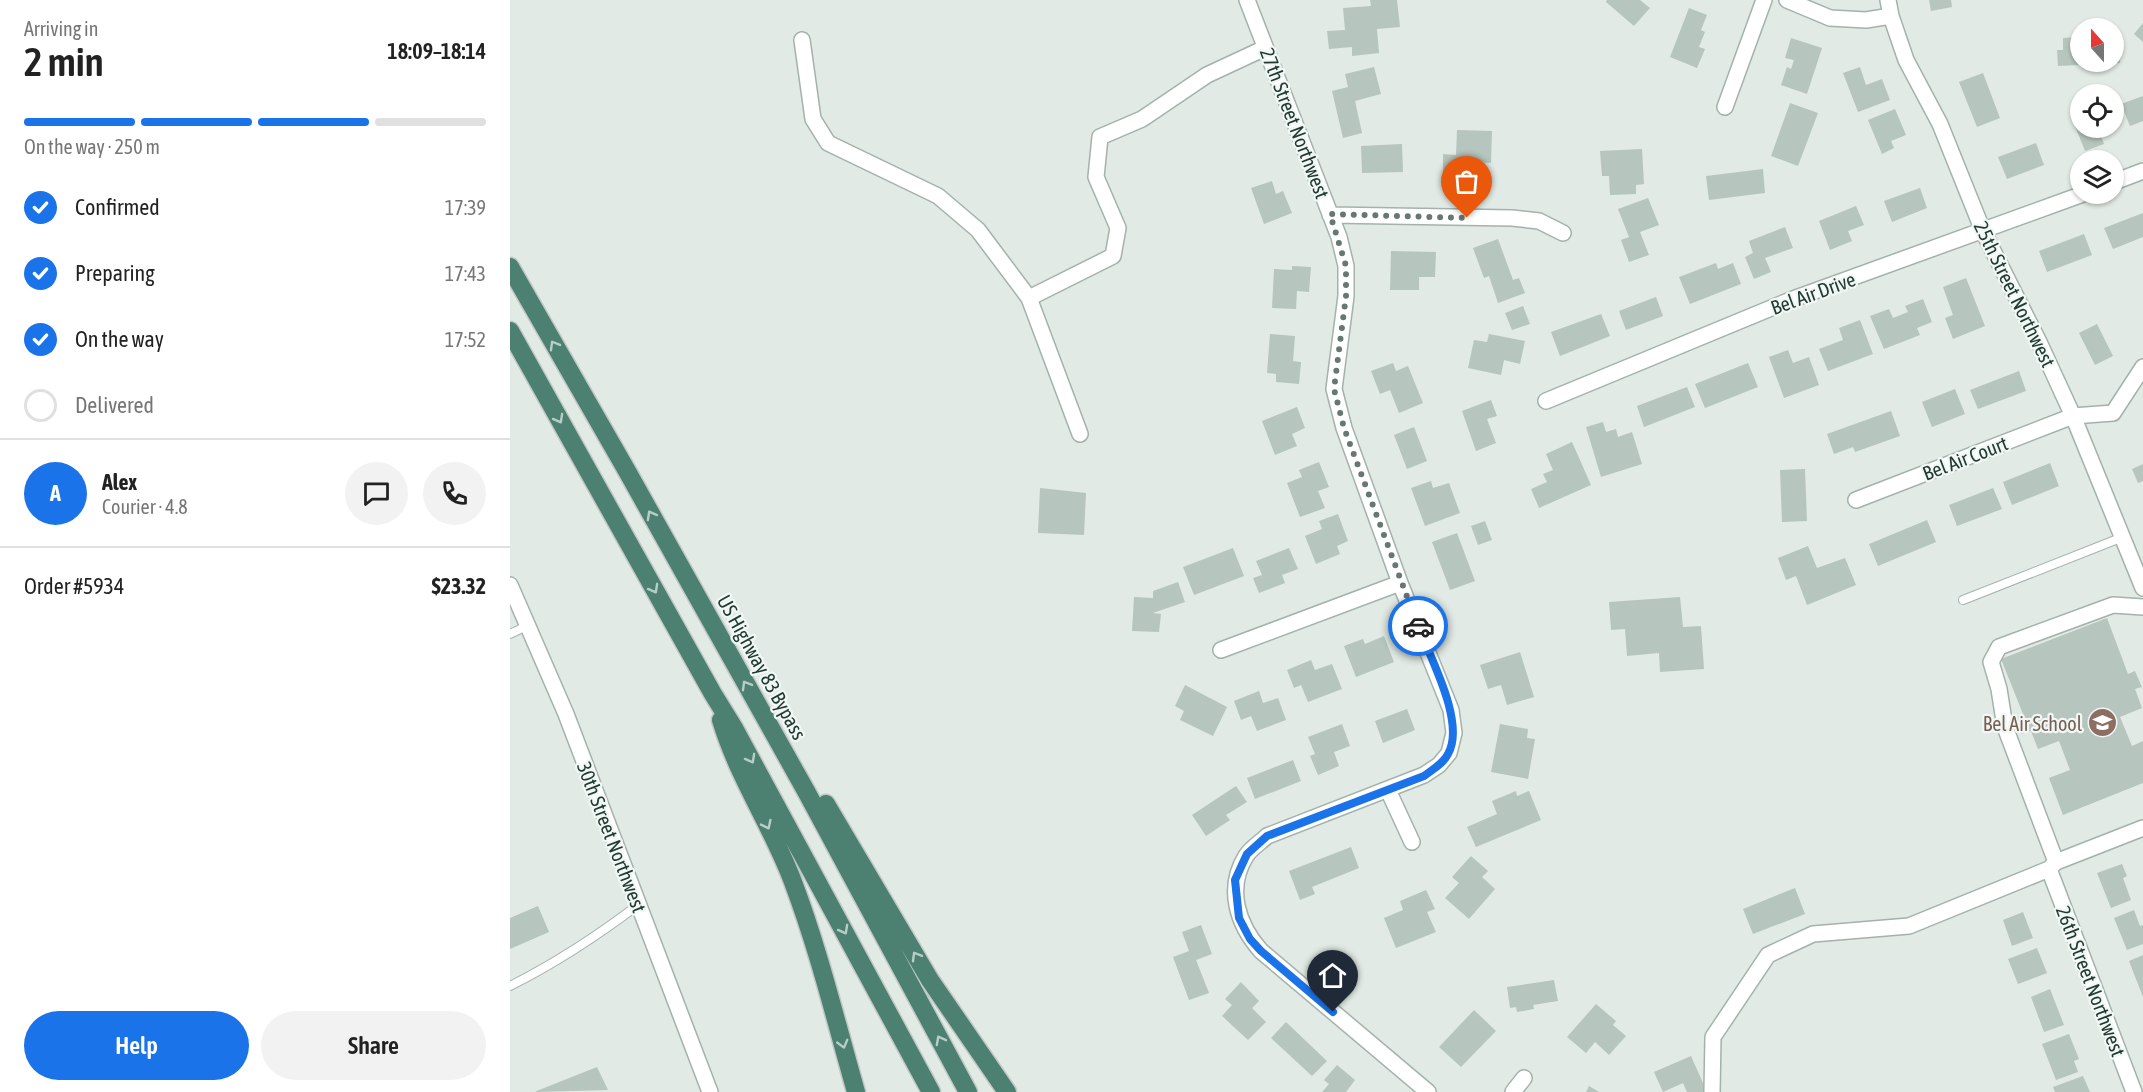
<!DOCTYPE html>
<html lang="en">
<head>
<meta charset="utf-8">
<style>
	:root { --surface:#fff; --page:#f2f2f2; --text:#222; --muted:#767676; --line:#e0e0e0; --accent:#1a73e8 }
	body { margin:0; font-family:"Asap Condensed",sans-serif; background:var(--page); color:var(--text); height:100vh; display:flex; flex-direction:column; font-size:22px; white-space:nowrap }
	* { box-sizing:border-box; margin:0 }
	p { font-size:20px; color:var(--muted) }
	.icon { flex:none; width:33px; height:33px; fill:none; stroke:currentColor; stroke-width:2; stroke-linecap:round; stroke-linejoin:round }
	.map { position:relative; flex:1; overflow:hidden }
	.sheet { display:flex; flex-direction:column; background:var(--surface); width:510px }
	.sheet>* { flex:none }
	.needle { width:39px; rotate:339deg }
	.tools { position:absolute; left:1560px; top:18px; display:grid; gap:12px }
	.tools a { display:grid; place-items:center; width:54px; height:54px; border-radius:50%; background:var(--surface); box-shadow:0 2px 4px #0004; font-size:30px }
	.pin { position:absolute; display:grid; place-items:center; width:51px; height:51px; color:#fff; margin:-62px -26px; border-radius:50% 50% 50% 0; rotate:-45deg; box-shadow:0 0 6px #0007 }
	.pin .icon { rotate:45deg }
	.courier { position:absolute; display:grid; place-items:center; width:60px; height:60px; margin:-30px; border:4px solid #1a73e8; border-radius:50%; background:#fff; color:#222; box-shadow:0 2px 8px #0007 }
	.head em { font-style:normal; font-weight:600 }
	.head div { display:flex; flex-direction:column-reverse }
	.head { display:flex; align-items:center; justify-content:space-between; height:102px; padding:0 24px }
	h1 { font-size:39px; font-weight:600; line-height:45px }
	.bar { display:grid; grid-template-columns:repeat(4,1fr); gap:9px 6px; align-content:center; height:72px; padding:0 24px }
	.bar i { height:8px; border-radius:4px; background:var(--line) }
	.bar .current { background:var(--accent) }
	.bar p { grid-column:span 4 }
	.line { display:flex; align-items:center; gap:15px; padding:0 24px; border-top:2px solid var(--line) }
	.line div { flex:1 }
	.round { display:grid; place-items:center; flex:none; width:63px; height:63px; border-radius:32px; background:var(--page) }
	ol { padding:0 24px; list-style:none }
	li { display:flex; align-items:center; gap:18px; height:66px }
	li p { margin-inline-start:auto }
	li .icon { padding:6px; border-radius:50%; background:var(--accent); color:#fff; stroke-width:4 }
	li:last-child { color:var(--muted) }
	li i { width:33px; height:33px; border:3px solid var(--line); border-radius:50% }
	.cta { display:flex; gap:12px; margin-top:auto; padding:12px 24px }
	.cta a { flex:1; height:69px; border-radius:36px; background:var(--accent); color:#fff; font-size:24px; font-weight:600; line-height:69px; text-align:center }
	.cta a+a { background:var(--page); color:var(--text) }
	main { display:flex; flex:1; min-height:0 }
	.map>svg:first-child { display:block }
</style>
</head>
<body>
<main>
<section class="sheet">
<div class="head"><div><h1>2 min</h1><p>Arriving in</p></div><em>18:09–18:14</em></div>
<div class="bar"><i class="current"></i><i class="current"></i><i class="current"></i><i></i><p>On the way · 250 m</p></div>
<ol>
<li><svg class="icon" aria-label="check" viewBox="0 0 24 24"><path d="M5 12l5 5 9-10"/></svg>Confirmed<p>17:39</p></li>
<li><svg class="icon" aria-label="check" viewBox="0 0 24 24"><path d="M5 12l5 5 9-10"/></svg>Preparing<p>17:43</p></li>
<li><svg class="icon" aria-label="check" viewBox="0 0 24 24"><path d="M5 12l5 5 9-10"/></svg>On the way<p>17:52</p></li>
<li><i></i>Delivered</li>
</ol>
<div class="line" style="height:108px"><b class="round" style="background:var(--accent);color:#fff">A</b><div><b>Alex</b><p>Courier · 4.8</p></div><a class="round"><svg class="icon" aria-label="chat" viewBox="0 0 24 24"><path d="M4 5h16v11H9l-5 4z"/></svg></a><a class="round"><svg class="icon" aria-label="phone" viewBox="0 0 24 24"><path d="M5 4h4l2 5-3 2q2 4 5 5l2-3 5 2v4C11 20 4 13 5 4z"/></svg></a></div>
<div class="line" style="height:78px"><div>Order #5934</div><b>$23.32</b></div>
<div class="cta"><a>Help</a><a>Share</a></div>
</section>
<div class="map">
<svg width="1633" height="1092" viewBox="0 0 1633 1092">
	<rect width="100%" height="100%" fill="#e1eae5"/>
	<path fill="#b6c5be" d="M 860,0 L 887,0 L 890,27 L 867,29 L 869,53 L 842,56 L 842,47 L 819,49 L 817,31 L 835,30 L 833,8 L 861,6 Z
		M 1097,0 L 1130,0 L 1140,8 L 1124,26 L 1096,2 Z
		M 1419,0 L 1441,0 L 1442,7 L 1421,11 Z
		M 1179,8 L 1197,15 L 1191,30 L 1195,32 L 1189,47 L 1195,49 L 1187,68 L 1160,57 Z
		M 1633,23 L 1633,42 L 1624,34 Z
		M 1567,37 L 1568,44 L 1570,44 L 1570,62 L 1604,62 L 1604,42 L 1609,42 L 1610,63 L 1548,66 L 1547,50 L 1553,50 L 1553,38 Z
		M 1281,38 L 1312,48 L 1297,94 L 1271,85 L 1277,67 L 1281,69 L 1284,60 L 1275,58 Z
		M 864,67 L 871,94 L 845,101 L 852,133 L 833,138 L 822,91 L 838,87 L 835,74 Z
		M 1350,67 L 1356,85 L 1372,79 L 1380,100 L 1348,112 L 1333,73 Z
		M 1473,73 L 1490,118 L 1467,127 L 1449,82 Z
		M 1633,96 L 1633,121 L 1620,126 L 1611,104 Z
		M 1280,103 L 1308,113 L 1288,166 L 1261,156 Z
		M 1385,109 L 1396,135 L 1381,141 L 1384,148 L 1372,154 L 1358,120 Z
		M 1570,124 L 1570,128 L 1588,128 L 1594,144 L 1575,151 L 1565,126 Z
		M 947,130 L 982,131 L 981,163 L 966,162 L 965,175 L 933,174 L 933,154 L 946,155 Z
		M 1526,143 L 1534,165 L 1497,179 L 1488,157 Z
		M 892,144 L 893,172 L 852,173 L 851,146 Z
		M 1132,149 L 1134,184 L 1126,185 L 1126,194 L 1100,195 L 1099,176 L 1092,176 L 1090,151 Z
		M 1253,169 L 1255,193 L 1199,200 L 1196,176 Z
		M 762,181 L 766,194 L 773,191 L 782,213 L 754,224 L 741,188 Z
		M 1410,188 L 1417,208 L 1382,222 L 1374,201 Z
		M 1138,198 L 1149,225 L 1130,232 L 1139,255 L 1119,262 L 1111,240 L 1119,237 L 1108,209 Z
		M 1346,206 L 1354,225 L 1338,231 L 1342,241 L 1320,250 L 1309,221 Z
		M 1633,213 L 1633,237 L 1603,249 L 1594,228 Z
		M 1275,227 L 1283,248 L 1255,258 L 1261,272 L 1244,279 L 1235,257 L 1243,253 L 1239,241 Z
		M 1574,234 L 1582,255 L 1537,272 L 1529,251 Z
		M 988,239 L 1003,280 L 1009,278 L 1015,293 L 988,303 L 979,276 L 974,278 L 963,248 Z
		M 881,251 L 926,252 L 925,277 L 909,277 L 909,290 L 880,290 Z
		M 1206,263 L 1208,269 L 1223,263 L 1231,284 L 1180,304 L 1169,277 Z
		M 782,266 L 801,267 L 799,292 L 787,291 L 786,309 L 762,308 L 764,269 L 782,270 Z
		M 1456,278 L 1475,326 L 1443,339 L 1435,318 L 1443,315 L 1433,287 Z
		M 1146,297 L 1153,316 L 1116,330 L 1109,311 Z
		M 1413,299 L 1422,322 L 1407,328 L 1410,335 L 1374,349 L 1360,316 L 1379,309 L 1383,318 L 1398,312 L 1395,306 Z
		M 1013,306 L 1020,324 L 1002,330 L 995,313 Z
		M 1091,314 L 1100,336 L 1050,356 L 1041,332 Z
		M 1350,320 L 1363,354 L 1318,371 L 1309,349 L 1333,340 L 1329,328 Z
		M 1587,324 L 1603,356 L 1585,365 L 1569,333 Z
		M 760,334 L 785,336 L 783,361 L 791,362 L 789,384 L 766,382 L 766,374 L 757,373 Z
		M 979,334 L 1015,341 L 1010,364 L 994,360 L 991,375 L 958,368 L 964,340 L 977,342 Z
		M 1278,350 L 1283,363 L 1299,357 L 1309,385 L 1274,398 L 1259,357 Z
		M 883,363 L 886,371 L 898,366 L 913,403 L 889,413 L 880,390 L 870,394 L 861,371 Z
		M 1238,363 L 1248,387 L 1195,408 L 1185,384 Z
		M 1509,371 L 1516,391 L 1468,409 L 1460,390 Z
		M 1177,387 L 1185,407 L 1134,427 L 1127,406 Z
		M 1445,389 L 1455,414 L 1422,427 L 1412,402 Z
		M 981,400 L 987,416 L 977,419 L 986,443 L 966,451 L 952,411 Z
		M 787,407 L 795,428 L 782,434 L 787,446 L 765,455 L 752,421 Z
		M 1381,411 L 1390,436 L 1345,452 L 1343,447 L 1324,454 L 1317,434 Z
		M 1093,422 L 1096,432 L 1106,429 L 1108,437 L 1122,432 L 1132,464 L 1091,477 L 1076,427 Z
		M 904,427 L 917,461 L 897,469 L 884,435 Z
		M 1062,442 L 1081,485 L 1029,508 L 1021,489 L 1037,482 L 1033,474 L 1043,470 L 1036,454 Z
		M 809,462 L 819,487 L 808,491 L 815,508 L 790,517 L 777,483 L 792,477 L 789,470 Z
		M 1540,463 L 1549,486 L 1502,505 L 1493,482 Z
		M 1633,464 L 1633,481 L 1628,483 L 1622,469 Z
		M 1295,469 L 1297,521 L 1272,522 L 1270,470 Z
		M 921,481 L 923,488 L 939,483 L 950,513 L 915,526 L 901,488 Z
		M 530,488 L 576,493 L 574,535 L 528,533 Z
		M 1483,488 L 1492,509 L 1447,526 L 1439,505 Z
		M 828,514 L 838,541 L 827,546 L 830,554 L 806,564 L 795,536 L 812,529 L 809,521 Z
		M 1417,520 L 1426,542 L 1368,566 L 1359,544 Z
		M 975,521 L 982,540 L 968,545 L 961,526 Z
		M 947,533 L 965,581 L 940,590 L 922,542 Z
		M 1298,546 L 1307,568 L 1335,558 L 1346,585 L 1297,605 L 1286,576 L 1276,580 L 1268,558 Z
		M 723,548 L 734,576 L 684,595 L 673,567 Z
		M 779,548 L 788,569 L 772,575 L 775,583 L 749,593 L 743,578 L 752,575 L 746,561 Z
		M 668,582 L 675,602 L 643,613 L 651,614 L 649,632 L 622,631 L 624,597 L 643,598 L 643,591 Z
		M 1170,597 L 1173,627 L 1191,626 L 1194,669 L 1150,672 L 1149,653 L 1117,656 L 1115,629 L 1101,630 L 1099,602 Z
		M 1597,618 L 1618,674 L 1625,671 L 1632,687 L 1625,689 L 1632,708 L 1610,717 L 1622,746 L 1633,741 L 1633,783 L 1553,815 L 1539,778 L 1560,770 L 1549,741 L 1528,749 L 1521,731 L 1511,734 L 1505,717 L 1513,714 L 1491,659 Z
		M 874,636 L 884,662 L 846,677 L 834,646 L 853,639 L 855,644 Z
		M 1010,652 L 1024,697 L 997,705 L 991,685 L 978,689 L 970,665 Z
		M 801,660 L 805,670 L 822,664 L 832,689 L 798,702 L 791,685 L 784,688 L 777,670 Z
		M 675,685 L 717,707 L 703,736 L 670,720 L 674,711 L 665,706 Z
		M 749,691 L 753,703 L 768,698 L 776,720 L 747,731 L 741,716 L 731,720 L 724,701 Z
		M 897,709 L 905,730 L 873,743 L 865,721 Z
		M 832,724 L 840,746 L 824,752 L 829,766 L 808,775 L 800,756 L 805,754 L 798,737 Z
		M 990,724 L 1018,729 L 1017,738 L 1025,739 L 1018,779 L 981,772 Z
		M 783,760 L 791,781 L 745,799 L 737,778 Z
		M 726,786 L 737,802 L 716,815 L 720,820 L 696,836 L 682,815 Z
		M 1006,791 L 1007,796 L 1019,791 L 1031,820 L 966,847 L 957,827 L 987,814 L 982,801 Z
		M 841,847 L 849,868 L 802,887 L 805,894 L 790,900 L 779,871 Z
		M 961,856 L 978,871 L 972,877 L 985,889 L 959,919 L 935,898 L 949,883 L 942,877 Z
		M 1612,864 L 1617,876 L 1613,878 L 1621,900 L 1601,908 L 1587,873 Z
		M 1285,888 L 1295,914 L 1243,934 L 1233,909 Z
		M 916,890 L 925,909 L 917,912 L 926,932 L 886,948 L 874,918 L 893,910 L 890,901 Z
		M 28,906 L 39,932 L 0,949 L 0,918 Z
		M 1624,910 L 1630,926 L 1633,925 L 1633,944 L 1617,950 L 1604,918 Z
		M 1513,912 L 1523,938 L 1502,946 L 1493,920 Z
		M 691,925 L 702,954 L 686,960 L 699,993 L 679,1000 L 663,957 L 679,951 L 672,932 Z
		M 1527,948 L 1537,973 L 1508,984 L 1498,959 Z
		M 1633,955 L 1633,997 L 1619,961 Z
		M 1044,980 L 1048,1001 L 1023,1005 L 1024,1009 L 1007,1012 L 1006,1007 L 1000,1008 L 997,987 Z
		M 731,982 L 749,1001 L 742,1008 L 756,1022 L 738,1040 L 712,1016 L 722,1005 L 715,999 Z
		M 1540,989 L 1554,1025 L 1534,1032 L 1521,997 Z
		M 1086,1004 L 1106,1021 L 1103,1025 L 1116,1036 L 1099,1055 L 1085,1042 L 1076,1053 L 1057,1037 Z
		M 964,1010 L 986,1031 L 951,1067 L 929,1047 Z
		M 776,1022 L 817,1061 L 802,1076 L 761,1038 Z
		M 1559,1034 L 1569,1059 L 1564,1061 L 1568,1072 L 1546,1080 L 1532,1044 Z
		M 1181,1056 L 1197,1092 L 1177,1092 L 1173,1083 L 1153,1092 L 1144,1072 Z
		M 827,1065 L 845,1080 L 836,1092 L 812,1092 L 819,1084 L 814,1080 Z
		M 87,1067 L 98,1090 L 24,1092 Z
		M 1573,1076 L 1580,1092 L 1545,1092 L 1543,1087 Z
		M 1079,1086 L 1089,1092 L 1076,1092 Z"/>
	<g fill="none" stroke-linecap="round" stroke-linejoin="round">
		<defs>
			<path id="service" d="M 1453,600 L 1613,537
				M 0,634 L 19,625
				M 0,986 C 46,963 87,936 128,905"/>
			<path id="minor" d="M 737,0 L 829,237 L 836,266 L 836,296 L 824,389 L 834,428 L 890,583 L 941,710 L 944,733 L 939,753 L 929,765 L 914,775 L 757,836 C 751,842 741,848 736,856 C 716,888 727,924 751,951 L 918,1092
				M 1277,0 L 1320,18 L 1356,20 L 1381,16
				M 1378,0 L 1381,16 L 1396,60 L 1430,124 L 1473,231 L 1529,342 L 1563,416 L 1633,588
				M 292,40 L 303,119 L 318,143 L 428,196 L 468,230 L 519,298
				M 1215,107 L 1254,0
				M 1604,182 L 1633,171
				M 820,215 L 1002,218 L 1029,221 L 1053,233
				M 1036,401 L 1283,299 L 1573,194
				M 570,434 L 519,298 L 603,256 L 608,228 L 586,177 L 590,137 L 632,119 L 697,75 L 755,48
				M 1346,500 L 1563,416 L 1603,413 L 1633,367
				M 0,585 L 56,714 L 200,1092
				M 711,650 L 890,583
				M 878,790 L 902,842
				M 1546,862 L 1633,828
				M 1539,869 L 1624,1092
				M 1003,1092 L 1014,1078
				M 1202,1092 L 1203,1037 L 1258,955 L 1303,934 L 1399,926 L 1539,869 L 1546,862 L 1495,727 L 1489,689 L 1481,662 L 1489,647 L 1603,605 L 1633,607"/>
			<path id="trunk" d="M 0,267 L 117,471 L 296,791 L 458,1092
				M 0,331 L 203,694 L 224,728 L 421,1092
				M 211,720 C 228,777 262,826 283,882 C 309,951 326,1022 346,1092
				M 316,804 L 420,980 L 497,1092"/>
		</defs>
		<use href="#service" stroke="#a4b2ac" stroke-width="10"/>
		<use href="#minor" stroke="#a4b2ac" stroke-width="18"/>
		<use href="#trunk" stroke="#c1c8c6" stroke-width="21"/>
		<use href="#service" stroke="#fff" stroke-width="8"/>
		<use href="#minor" stroke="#fff" stroke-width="15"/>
		<use href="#trunk" stroke="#4c8071" stroke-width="18"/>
	</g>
	<defs><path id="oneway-chevron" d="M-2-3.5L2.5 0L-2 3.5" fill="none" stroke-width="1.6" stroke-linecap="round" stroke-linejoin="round" transform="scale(1.5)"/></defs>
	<g stroke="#b7cdc6">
		<use href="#oneway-chevron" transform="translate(44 345) rotate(-120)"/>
		<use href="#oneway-chevron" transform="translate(49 419) rotate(61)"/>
		<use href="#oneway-chevron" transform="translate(141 515) rotate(-119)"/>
		<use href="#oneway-chevron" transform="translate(144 589) rotate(61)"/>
		<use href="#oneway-chevron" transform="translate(236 685) rotate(-120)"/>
		<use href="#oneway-chevron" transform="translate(241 759) rotate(61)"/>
		<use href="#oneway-chevron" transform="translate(257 825) rotate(64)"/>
		<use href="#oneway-chevron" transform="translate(334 930) rotate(61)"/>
		<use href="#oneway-chevron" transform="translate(406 956) rotate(-120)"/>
		<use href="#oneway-chevron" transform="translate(430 1040) rotate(-118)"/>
		<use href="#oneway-chevron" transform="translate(333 1044) rotate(75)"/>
	</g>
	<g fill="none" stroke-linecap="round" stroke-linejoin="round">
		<path stroke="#657871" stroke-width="6" stroke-dasharray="0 10.8" d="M 908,626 L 834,428 L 824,389 L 836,296 L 836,266 L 820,214 L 957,218"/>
		<path stroke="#1a73e8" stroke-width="8" d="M 823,1012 L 751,951 L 740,939 L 729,918 L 725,880 L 737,854 L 757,836 L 914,776 C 923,769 933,764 938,754 C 956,723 920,657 908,626"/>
	</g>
	<defs>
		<symbol id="school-disc" viewBox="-11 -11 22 22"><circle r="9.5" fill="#8d6e63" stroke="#f1f7f4"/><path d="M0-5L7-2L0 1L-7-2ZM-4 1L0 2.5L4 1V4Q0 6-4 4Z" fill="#fff"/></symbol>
	</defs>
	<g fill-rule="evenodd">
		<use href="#school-disc" x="1576" y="706" width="33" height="33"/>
	</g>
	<g text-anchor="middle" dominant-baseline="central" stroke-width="4.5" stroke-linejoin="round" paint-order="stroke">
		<g font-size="20" fill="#223a32" stroke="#f1f7f4">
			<text transform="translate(785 123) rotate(69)">27th Street Northwest</text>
			<text transform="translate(1303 293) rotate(-20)">Bel Air Drive</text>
			<text transform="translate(1505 294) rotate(64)">25th Street Northwest</text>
			<text transform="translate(1455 458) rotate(-21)">Bel Air Court</text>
			<text transform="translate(252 667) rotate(61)">US Highway 83 Bypass</text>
			<text transform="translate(102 837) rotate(69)">30th Street Northwest</text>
			<text transform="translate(1581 981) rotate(69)">26th Street Northwest</text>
		</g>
		<g font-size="20" fill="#785e54" stroke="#f1f7f4" text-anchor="end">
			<text x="1572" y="723">Bel Air School</text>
		</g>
	</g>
</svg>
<div class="tools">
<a><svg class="needle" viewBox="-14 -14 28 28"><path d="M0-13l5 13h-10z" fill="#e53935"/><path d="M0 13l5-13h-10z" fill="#767676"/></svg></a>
<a><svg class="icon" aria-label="locate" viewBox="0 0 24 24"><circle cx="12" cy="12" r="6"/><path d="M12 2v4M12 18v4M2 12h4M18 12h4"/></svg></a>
<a><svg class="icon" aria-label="layers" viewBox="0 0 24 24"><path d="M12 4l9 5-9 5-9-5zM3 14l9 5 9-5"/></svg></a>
</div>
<div class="pin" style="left:957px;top:218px;background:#ea580c"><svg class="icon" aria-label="bag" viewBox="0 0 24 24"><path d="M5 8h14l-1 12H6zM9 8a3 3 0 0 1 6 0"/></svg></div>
<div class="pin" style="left:823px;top:1012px;background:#1f2937"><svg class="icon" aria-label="home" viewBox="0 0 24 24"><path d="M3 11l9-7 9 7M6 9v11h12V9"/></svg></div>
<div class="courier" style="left:908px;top:626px"><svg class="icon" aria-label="car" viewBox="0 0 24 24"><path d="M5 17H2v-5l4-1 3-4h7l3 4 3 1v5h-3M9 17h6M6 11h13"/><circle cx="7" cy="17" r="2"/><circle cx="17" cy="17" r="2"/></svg></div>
</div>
</main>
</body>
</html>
